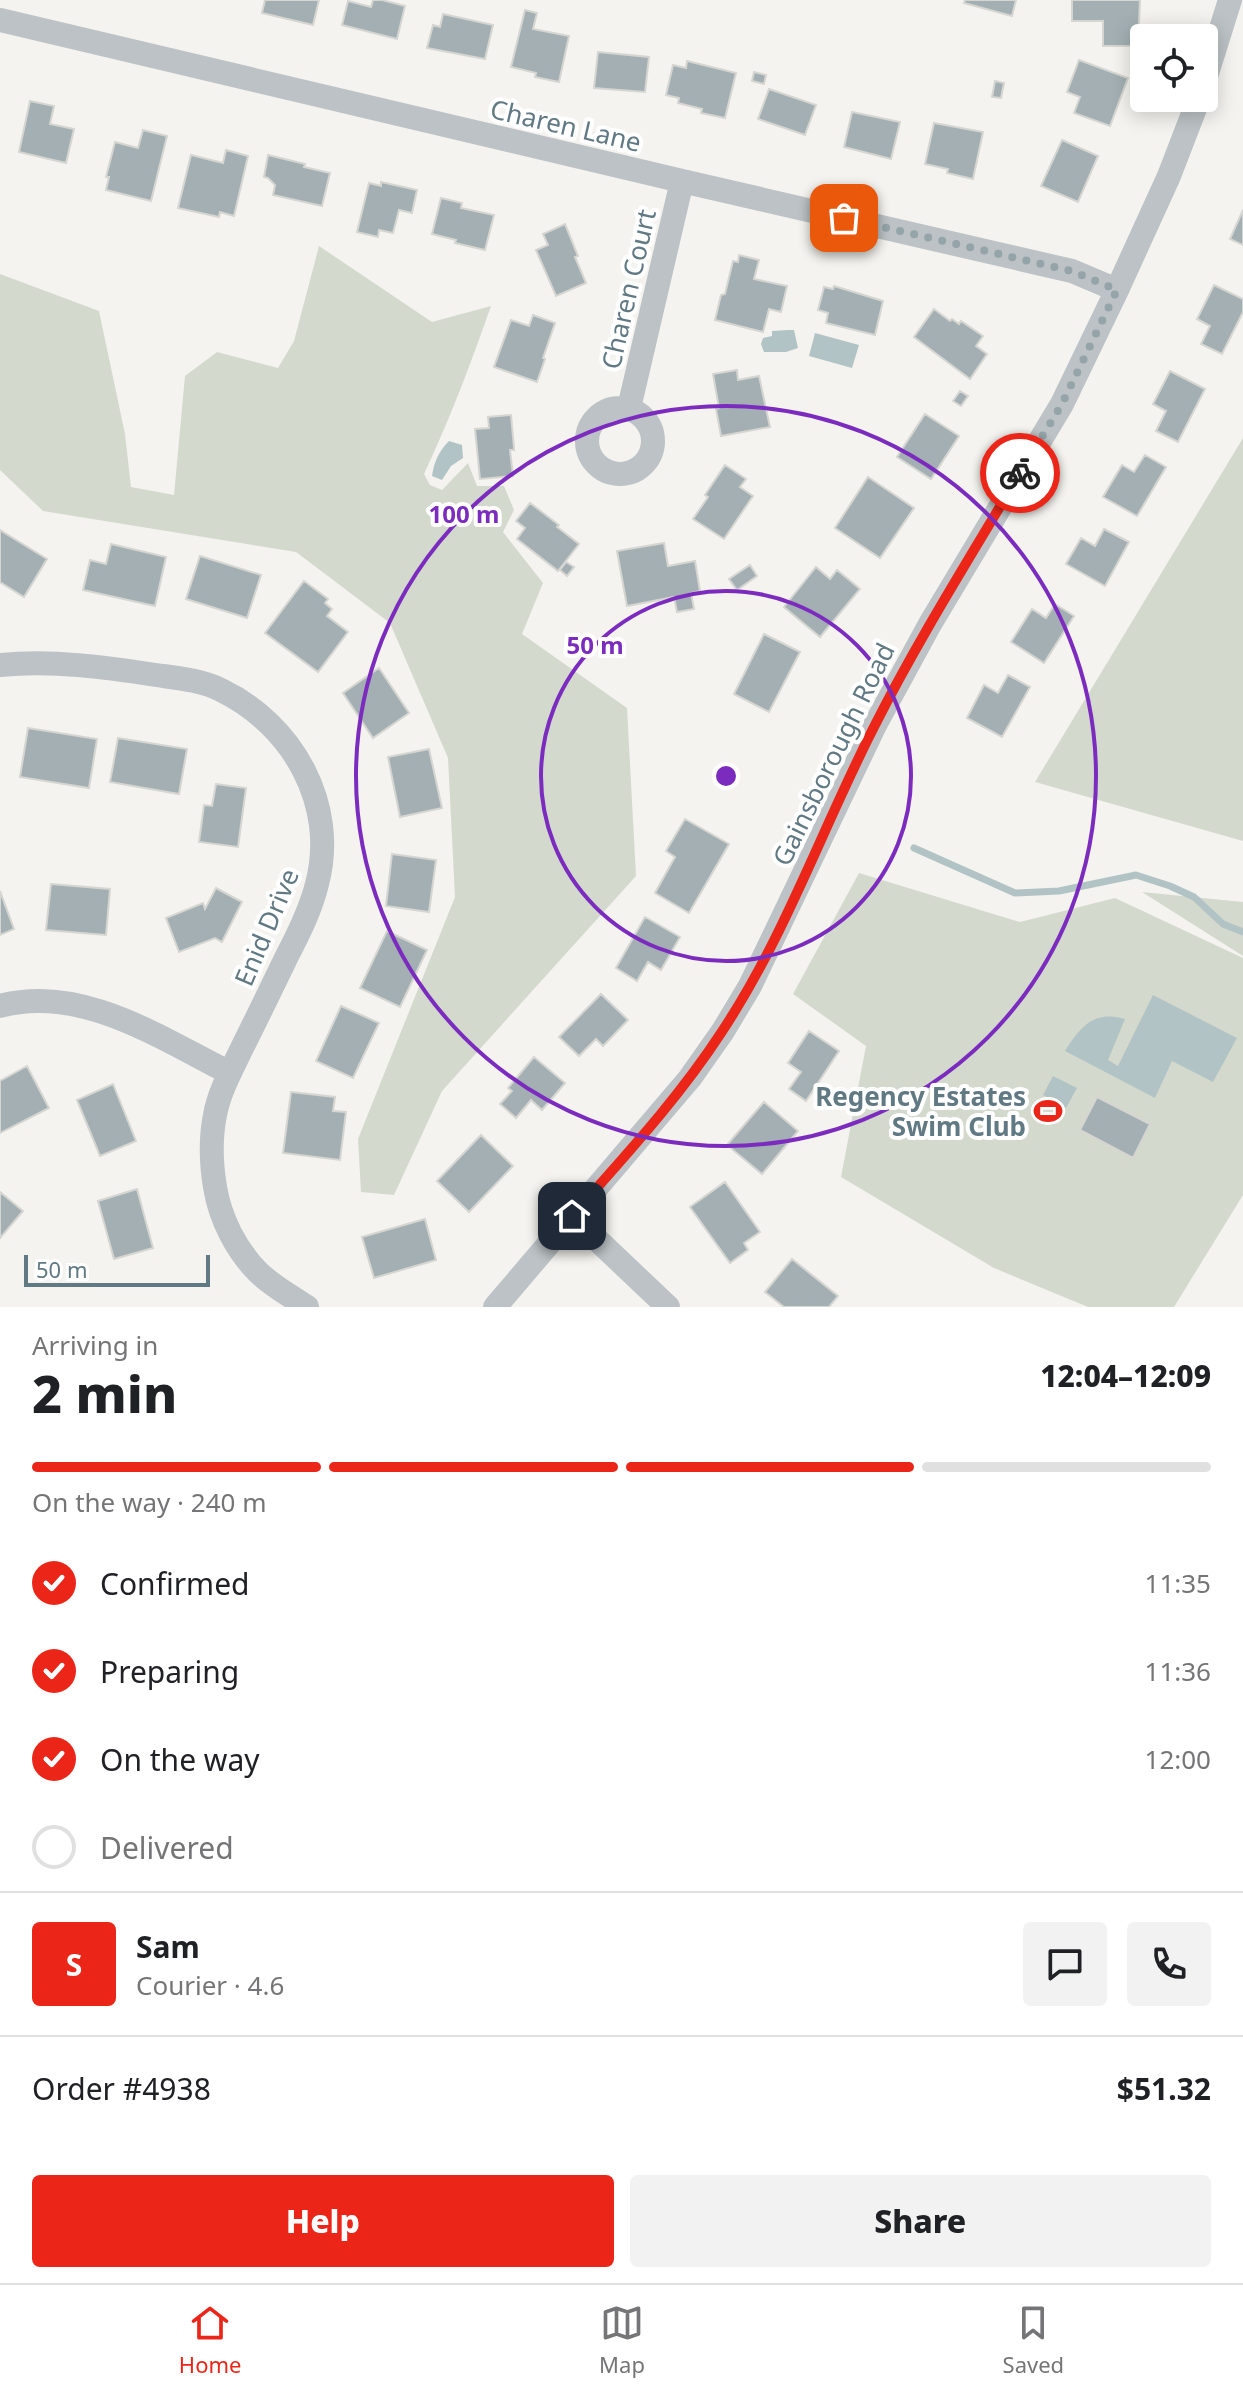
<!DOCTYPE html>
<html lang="en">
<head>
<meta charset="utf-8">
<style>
	:root { --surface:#fff; --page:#f2f2f2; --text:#202124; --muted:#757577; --line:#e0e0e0; --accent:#eb2619 }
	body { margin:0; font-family:"Noto Sans",sans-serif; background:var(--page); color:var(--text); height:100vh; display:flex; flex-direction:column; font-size:30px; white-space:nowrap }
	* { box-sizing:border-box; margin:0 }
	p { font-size:26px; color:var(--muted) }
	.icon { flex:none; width:44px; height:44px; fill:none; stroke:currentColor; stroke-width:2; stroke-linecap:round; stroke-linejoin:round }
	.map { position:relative; height:1307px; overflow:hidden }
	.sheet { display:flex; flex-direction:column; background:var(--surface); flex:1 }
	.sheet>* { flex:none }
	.tools { position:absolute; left:1130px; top:24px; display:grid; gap:16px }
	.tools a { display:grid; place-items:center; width:88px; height:88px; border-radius:8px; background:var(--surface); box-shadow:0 4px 20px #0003; font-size:40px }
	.scale { position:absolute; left:24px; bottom:20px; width:186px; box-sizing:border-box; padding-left:8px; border:4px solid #617982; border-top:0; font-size:22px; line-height:28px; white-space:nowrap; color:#617982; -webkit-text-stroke:6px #fff; paint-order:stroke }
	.pin { position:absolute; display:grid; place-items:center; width:68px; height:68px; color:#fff; margin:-34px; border-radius:16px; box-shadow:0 4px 12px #0006 }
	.courier { position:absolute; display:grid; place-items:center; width:80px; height:80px; margin:-40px; border:6px solid #eb2619; border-radius:50%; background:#fff; color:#222; box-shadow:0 2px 10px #0007 }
	.summary em { font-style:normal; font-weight:800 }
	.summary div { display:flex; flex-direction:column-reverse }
	.summary { display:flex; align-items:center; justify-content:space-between; height:136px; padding:0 32px }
	h1 { font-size:52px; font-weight:800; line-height:60px }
	.bar { display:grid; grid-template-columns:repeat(4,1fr); gap:12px 8px; align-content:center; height:96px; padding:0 32px }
	.bar i { height:10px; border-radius:6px; background:var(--line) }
	.bar .selected { background:var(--accent) }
	.bar p { grid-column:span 4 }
	.line { display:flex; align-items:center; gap:20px; padding:0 32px; border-top:2px solid var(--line) }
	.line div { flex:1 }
	.round { display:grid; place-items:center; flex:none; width:84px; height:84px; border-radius:8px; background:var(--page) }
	ol { padding:0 32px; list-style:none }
	li { display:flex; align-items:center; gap:24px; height:88px }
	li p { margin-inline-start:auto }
	li .icon { padding:8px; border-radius:50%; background:var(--accent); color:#fff; stroke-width:4 }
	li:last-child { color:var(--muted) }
	li i { width:44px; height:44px; border:4px solid var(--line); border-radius:50% }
	.button { display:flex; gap:16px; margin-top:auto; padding:16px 32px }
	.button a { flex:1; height:92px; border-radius:8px; background:var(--accent); color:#fff; font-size:32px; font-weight:800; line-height:92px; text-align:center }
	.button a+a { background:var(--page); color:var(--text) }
	.tabs { display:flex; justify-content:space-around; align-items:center; height:112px; border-top:2px solid var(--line); background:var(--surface); font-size:22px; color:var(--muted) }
	.tabs a { display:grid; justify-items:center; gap:4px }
	.tabs .selected { color:var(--accent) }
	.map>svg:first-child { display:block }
</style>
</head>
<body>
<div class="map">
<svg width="1243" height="1307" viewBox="0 0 1243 1307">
	<rect width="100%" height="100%" fill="#f4f3ef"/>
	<path fill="#d4d9ce" d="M 319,246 L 432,322 L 491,306 C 471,363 450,419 424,474 L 430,485 L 442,490 L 468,463 L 477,486 L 504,486 L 514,510 L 503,532 L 543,583 L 522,634 L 627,708 L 636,876 L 442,1091 L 394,1195 L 361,1192 L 358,1139 L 455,897 L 448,758 L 390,623 L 296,552 L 43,511 L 0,470 L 0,274 L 99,311 L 125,434 L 131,487 L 174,495 L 185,376 L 217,352 L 278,368 L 294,341 Z
		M 1243,438 L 1243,841 L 1035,782 Z
		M 859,873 L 1020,922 L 1115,898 L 1243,958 L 1243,1195 L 1174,1307 L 1088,1307 L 994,1268 L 841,1177 L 866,1046 L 793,994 Z
		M 1142,892 L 1243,902 L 1243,956 Z"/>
	<path fill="#b2c3c5" d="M 788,330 L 794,330 L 798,348 L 786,352 L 764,352 L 761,344 L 763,338 L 772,336 L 772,331 Z
		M 815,333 L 859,345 L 852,368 L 809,356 Z
		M 449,441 L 462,445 L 463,458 L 451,466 L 442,480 L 432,476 C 434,462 439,451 449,441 Z
		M 1153,995 L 1237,1038 L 1213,1082 L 1172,1061 L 1155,1098 L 1065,1051 C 1081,1026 1094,1010 1125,1019 L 1108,1060 L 1118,1066 Z
		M 1053,1076 L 1077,1088 L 1066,1108 L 1043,1095 Z"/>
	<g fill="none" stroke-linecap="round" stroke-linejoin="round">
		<path stroke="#b2c3c5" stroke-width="7" d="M 914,848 L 1015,893 L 1059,891 L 1136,875 L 1170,886 L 1194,897 L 1223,924 L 1243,932"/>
	</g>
	<path fill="#a3afb2" stroke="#d5d5d2" stroke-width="2" d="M 265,0 L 319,0 L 313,25 L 262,13 Z
		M 373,0 L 382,0 L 405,6 L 397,39 L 342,25 L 348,1 L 371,7 Z
		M 965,0 L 1016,0 L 1012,16 L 964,3 Z
		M 1072,0 L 1140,0 L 1138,46 L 1103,46 L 1103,21 L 1072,21 Z
		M 525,10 L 537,13 L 533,29 L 569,36 L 559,82 L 535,77 L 536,73 L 511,67 Z
		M 443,14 L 493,25 L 485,59 L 427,48 L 433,25 L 440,27 Z
		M 598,52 L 649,57 L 645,92 L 594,88 Z
		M 1079,60 L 1128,78 L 1110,126 L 1074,113 L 1080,97 L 1067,92 Z
		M 687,61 L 736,73 L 725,118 L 701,113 L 702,109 L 678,103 L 679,98 L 666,95 L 673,65 L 686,68 Z
		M 754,72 L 766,75 L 764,84 L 752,81 Z
		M 995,81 L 1004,83 L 1001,98 L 992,97 Z
		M 769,89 L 816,105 L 805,135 L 758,119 Z
		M 30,101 L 54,106 L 50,124 L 74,129 L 66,163 L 19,152 Z
		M 852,112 L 900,122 L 891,159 L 844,147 Z
		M 934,123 L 983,132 L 973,179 L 947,173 L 948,169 L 925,164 Z
		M 143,130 L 167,136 L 151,201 L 106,190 L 109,177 L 106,177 L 115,142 L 138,148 Z
		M 1062,140 L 1098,156 L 1078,202 L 1041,186 Z
		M 226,150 L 248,156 L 234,216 L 220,212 L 219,217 L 178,208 L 191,155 L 223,163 Z
		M 268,155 L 305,164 L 304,167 L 330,173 L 322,206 L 273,195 L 275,185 L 268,178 L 264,177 Z
		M 381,182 L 417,190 L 412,213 L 399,210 L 393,233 L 379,230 L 378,237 L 357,232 L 369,183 L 381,186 Z
		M 441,198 L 462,203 L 461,208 L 494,215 L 485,250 L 455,243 L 456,240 L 432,234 Z
		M 1243,210 L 1243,245 L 1230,239 Z
		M 565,224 L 578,256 L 575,257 L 586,283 L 556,296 L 536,250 L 548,245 L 543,234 Z
		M 739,255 L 759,260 L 754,279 L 787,286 L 781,312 L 769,309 L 763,332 L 715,320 L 721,295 L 725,294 L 733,261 L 738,262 Z
		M 1214,285 L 1243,299 L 1243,312 L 1222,354 L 1201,344 L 1210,326 L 1197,319 Z
		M 834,286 L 883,301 L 875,335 L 826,323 L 828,313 L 818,310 L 824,287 L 833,289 Z
		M 934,309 L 950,321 L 952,319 L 959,324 L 961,321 L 983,336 L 976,346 L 987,354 L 970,379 L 914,337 Z
		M 533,315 L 555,323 L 543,358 L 545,359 L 537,382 L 494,367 L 511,320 L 529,326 Z
		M 737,370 L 738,380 L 759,376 L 770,427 L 721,436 L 716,409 L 719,408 L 713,374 Z
		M 1170,371 L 1205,389 L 1178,442 L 1156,431 L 1166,411 L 1153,404 Z
		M 960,391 L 968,396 L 961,406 L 953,401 Z
		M 925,414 L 959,436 L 931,479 L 897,457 Z
		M 511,415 L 514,448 L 514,450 L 510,450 L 513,476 L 480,479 L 475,429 L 489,428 L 488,417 Z
		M 1145,455 L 1166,467 L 1137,516 L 1103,497 L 1122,465 L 1134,472 Z
		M 725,465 L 746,479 L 740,487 L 753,496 L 724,539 L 693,519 L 708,497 L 705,495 Z
		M 868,477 L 914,508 L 880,558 L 835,528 Z
		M 530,503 L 559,525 L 557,527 L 579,544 L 558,571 L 517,539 L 525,528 L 516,521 Z
		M 1104,529 L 1129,542 L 1105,586 L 1066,564 L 1081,538 L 1095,546 Z
		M 0,530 L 47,559 L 24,597 L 0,582 Z
		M 664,543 L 668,566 L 695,561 L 700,591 L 691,593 L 694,609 L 677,612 L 674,597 L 627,606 L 617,551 Z
		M 111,544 L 166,557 L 155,606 L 83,590 L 90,560 L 106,564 Z
		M 200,556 L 261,575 L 247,618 L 186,599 Z
		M 566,562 L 574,567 L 567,576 L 560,570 Z
		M 750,565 L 757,576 L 737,590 L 729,579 Z
		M 816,567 L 830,579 L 837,570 L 860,589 L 820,637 L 784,607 Z
		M 304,581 L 328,599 L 325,603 L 332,609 L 327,616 L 348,632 L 318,672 L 265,633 Z
		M 1055,604 L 1074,616 L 1044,663 L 1011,642 L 1032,609 L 1046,618 Z
		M 764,634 L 800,652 L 769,712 L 734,694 Z
		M 379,668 L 409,713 L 373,738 L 343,693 Z
		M 1008,675 L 1030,687 L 1002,737 L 967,718 L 984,685 L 998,693 Z
		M 28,728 L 97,739 L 89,788 L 20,777 Z
		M 118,738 L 187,749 L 179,794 L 110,782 Z
		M 429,749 L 442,808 L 400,817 L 388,757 Z
		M 216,784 L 246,788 L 238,847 L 199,842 L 204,805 L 212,806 Z
		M 685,819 L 729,844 L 689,913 L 655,893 L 675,857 L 666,851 Z
		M 392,854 L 436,860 L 429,912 L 386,906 Z
		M 51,884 L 110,889 L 106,935 L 46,930 Z
		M 216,888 L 242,902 L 222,942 L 215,938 L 179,952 L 166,918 L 203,903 L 205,909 Z
		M 0,891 L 14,929 L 0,935 Z
		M 645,917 L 680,937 L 661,970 L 648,962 L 637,981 L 616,968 Z
		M 387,931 L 427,950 L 400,1007 L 360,988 Z
		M 601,994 L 628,1020 L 603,1046 L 596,1039 L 579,1056 L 559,1037 Z
		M 341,1006 L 379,1023 L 353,1078 L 316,1061 Z
		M 809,1031 L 839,1051 L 806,1101 L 789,1089 L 801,1072 L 788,1063 Z
		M 534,1057 L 565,1083 L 542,1110 L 531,1100 L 516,1118 L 500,1104 L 512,1091 L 508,1088 Z
		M 27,1066 L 49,1108 L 0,1133 L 0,1081 Z
		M 113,1084 L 136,1141 L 100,1156 L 77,1100 Z
		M 291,1092 L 335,1097 L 333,1111 L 346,1112 L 340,1160 L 283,1153 Z
		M 1097,1097 L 1150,1124 L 1133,1158 L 1080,1130 Z
		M 764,1102 L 798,1131 L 762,1174 L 727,1145 Z
		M 481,1135 L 513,1166 L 469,1212 L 437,1181 Z
		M 725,1182 L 760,1232 L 744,1243 L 748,1250 L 730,1263 L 690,1207 Z
		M 137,1189 L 153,1248 L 114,1259 L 98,1201 Z
		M 0,1192 L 23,1211 L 0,1238 Z
		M 425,1219 L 436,1260 L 374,1278 L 362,1237 Z
		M 792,1259 L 838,1296 L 829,1307 L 784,1307 L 765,1292 Z"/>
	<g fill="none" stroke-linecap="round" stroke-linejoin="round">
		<path stroke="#bcc2c5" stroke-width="24" d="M 0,20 L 682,181 L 1072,271 L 1117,290
			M 1204,83 L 1230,0
			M587 441a33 33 0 1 1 66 0a33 33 0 1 1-66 0Z
			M 629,408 L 682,181
			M 0,665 C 53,660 104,667 156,675 C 177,678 201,680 221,690 C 293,725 338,805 317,884 C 311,909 299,933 287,956 C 272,987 257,1018 242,1048 C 232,1069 219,1092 215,1115 C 210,1140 211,1163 215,1187 C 220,1218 236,1250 258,1272 C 272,1286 291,1296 307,1307
			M 0,1006 C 81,984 160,1038 230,1073
			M 572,1216 L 668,1307
			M 495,1307 L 690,1078 L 723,1031 L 750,986 L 875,725 L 930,624 L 1062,404 L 1117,290 L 1169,176 L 1199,98"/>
	</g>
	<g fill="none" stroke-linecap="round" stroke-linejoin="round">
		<path stroke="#94a4a8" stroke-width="8" stroke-dasharray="0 14.4" d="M 844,218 L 1072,271 L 1117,290 L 1062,404 L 1020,473"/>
		<path stroke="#eb2619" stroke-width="10" d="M 572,1216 C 624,1157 678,1099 721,1033 C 785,937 823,826 875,725 C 919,638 971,556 1020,473"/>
	</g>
	<g fill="none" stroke="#7b2cbf" stroke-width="4">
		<circle cx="726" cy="776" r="185"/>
		<circle cx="726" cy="776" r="370"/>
	</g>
	<defs>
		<symbol id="stadium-bare" viewBox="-9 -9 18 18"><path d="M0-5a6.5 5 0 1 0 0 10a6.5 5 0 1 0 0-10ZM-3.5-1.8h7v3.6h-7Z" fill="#eb2619" stroke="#fff" stroke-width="2.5" paint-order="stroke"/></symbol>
	</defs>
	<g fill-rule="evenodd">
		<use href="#stadium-bare" x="1028" y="1091" width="40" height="40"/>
	</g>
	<g text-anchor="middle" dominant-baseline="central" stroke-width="8" stroke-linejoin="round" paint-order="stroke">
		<g font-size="26" fill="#617982" stroke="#fff">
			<text transform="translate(566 125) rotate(13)">Charen Lane</text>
			<text transform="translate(628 289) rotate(-77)">Charen Court</text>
			<text transform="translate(833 754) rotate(-64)">Gainsborough Road</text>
			<text transform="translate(266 927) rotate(-67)">Enid Drive</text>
		</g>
		<g font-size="26" font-weight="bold" fill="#617982" stroke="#fff" text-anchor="end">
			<text x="1026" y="1096">Regency Estates<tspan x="1026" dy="30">Swim Club</tspan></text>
		</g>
	</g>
	<circle cx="726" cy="776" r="12" fill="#7b2cbf" stroke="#fff" stroke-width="4"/>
	<g font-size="24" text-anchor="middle" font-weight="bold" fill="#7b2cbf" stroke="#fff" stroke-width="8" stroke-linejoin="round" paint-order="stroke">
		<text x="464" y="523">100 m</text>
		<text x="595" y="654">50 m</text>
	</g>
</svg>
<div class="tools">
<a><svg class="icon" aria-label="locate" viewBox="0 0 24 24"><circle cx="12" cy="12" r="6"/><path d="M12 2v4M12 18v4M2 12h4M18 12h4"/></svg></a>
</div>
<div class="scale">50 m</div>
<div class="pin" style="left:844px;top:218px;background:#ea580c"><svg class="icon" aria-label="bag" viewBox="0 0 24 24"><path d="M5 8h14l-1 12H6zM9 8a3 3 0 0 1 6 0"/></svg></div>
<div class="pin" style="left:572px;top:1216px;background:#1f2937"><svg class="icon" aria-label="home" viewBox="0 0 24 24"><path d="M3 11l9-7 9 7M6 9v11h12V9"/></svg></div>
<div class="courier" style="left:1020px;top:473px"><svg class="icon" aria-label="bike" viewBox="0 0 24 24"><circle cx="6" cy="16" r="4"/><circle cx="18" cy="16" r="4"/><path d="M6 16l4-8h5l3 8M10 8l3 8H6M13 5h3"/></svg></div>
</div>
<section class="sheet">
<div class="summary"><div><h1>2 min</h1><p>Arriving in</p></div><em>12:04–12:09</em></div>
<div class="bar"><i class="selected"></i><i class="selected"></i><i class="selected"></i><i></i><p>On the way · 240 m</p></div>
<ol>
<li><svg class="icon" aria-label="check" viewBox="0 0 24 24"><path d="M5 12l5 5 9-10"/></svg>Confirmed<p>11:35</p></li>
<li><svg class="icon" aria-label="check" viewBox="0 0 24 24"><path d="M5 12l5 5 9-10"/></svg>Preparing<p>11:36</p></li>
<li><svg class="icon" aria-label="check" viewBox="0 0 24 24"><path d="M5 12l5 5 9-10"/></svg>On the way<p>12:00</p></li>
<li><i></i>Delivered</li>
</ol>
<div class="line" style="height:144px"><b class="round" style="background:var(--accent);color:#fff">S</b><div><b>Sam</b><p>Courier · 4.6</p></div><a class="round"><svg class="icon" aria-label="chat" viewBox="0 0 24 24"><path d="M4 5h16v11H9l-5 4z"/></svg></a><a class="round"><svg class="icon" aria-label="phone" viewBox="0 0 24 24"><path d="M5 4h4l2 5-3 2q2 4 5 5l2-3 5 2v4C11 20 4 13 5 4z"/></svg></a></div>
<div class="line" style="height:104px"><div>Order #4938</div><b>$51.32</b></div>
<div class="button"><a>Help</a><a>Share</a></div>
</section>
<nav class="tabs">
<a class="selected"><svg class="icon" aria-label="home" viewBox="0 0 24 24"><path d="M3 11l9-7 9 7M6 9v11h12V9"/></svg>Home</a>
<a><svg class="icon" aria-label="map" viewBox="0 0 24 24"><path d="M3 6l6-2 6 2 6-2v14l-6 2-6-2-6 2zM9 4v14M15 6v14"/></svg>Map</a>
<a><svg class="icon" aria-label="saved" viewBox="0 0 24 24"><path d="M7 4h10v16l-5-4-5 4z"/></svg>Saved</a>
</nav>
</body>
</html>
